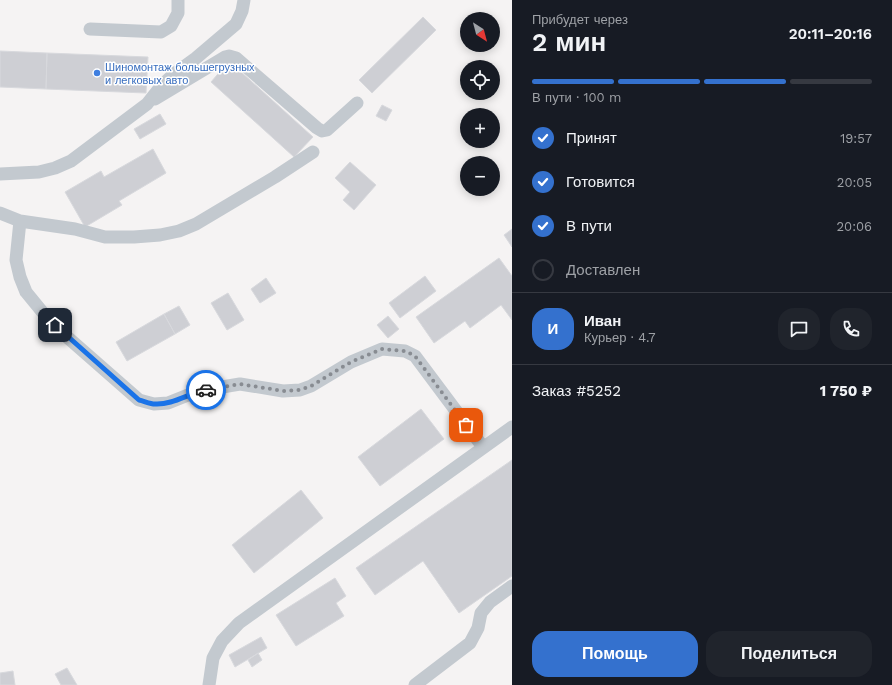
<!DOCTYPE html>
<html lang="ru">
<head>
<meta charset="utf-8">
<style>
	:root { --surface:#171b24; --page:#20242c; --text:#f1f3f6; --muted:#9ea1a6; --line:#363941; --accent:#3471ce }
	body { margin:0; font-family:"Work Sans",sans-serif; background:var(--page); color:var(--text); height:100vh; display:flex; flex-direction:column; font-size:15px; white-space:nowrap }
	* { box-sizing:border-box; margin:0 }
	p { font-size:13px; color:var(--muted) }
	.icon { flex:none; width:22px; height:22px; fill:none; stroke:currentColor; stroke-width:2; stroke-linecap:round; stroke-linejoin:round }
	.map { position:relative; flex:1; overflow:hidden }
	.drawer { display:flex; flex-direction:column; background:var(--surface); width:380px }
	.drawer>* { flex:none }
	.needle { width:26px; rotate:144deg }
	.fabs { position:absolute; left:460px; top:12px; display:grid; gap:8px }
	.fabs a { display:grid; place-items:center; width:40px; height:40px; border-radius:50%; background:var(--surface); box-shadow:0 2px 10px #0003; font-size:20px }
	.pin { position:absolute; display:grid; place-items:center; width:34px; height:34px; color:#fff; margin:-17px; border-radius:8px; box-shadow:0 2px 6px #0006 }
	.courier { position:absolute; display:grid; place-items:center; width:40px; height:40px; margin:-20px; border:3px solid #1a73e8; border-radius:50%; background:#fff; color:#222; box-shadow:0 1px 5px #0007 }
	.headline em { font-style:normal; font-weight:600 }
	.headline div { display:flex; flex-direction:column-reverse }
	.headline { display:flex; align-items:center; justify-content:space-between; height:68px; padding:0 20px }
	h1 { font-size:26px; font-weight:600; line-height:30px }
	.bar { display:grid; grid-template-columns:repeat(4,1fr); gap:6px 4px; align-content:center; height:48px; padding:0 20px }
	.bar i { height:5px; border-radius:3px; background:var(--line) }
	.bar .on { background:var(--accent) }
	.bar p { grid-column:span 4 }
	.line { display:flex; align-items:center; gap:10px; padding:0 20px; border-top:1px solid var(--line) }
	.line div { flex:1 }
	.round { display:grid; place-items:center; flex:none; width:42px; height:42px; border-radius:16px; background:var(--page) }
	ol { padding:0 20px; list-style:none }
	li { display:flex; align-items:center; gap:12px; height:44px }
	li p { margin-inline-start:auto }
	li .icon { padding:4px; border-radius:50%; background:var(--accent); color:#fff; stroke-width:4 }
	li:last-child { color:var(--muted) }
	li i { width:22px; height:22px; border:2px solid var(--line); border-radius:50% }
	.action { display:flex; gap:8px; margin-top:auto; padding:8px 20px }
	.action a { flex:1; height:46px; border-radius:16px; background:var(--accent); color:#fff; font-size:16px; font-weight:600; line-height:46px; text-align:center }
	.action a+a { background:var(--page); color:var(--text) }
	main { display:flex; flex:1; min-height:0 }
	.map>svg:first-child { display:block }
</style>
</head>
<body>
<main>
<div class="map">
<svg width="512" height="685" viewBox="0 0 512 685">
	<rect width="100%" height="100%" fill="#f5f3f3"/>
	<path fill="#cecfd4" stroke="#d8d9dd" d="M 423,17 L 436,30 L 372,93 L 359,80 Z
		M 0,51 L 47,53 L 46,89 L 0,87 Z
		M 47,53 L 148,57 L 146,93 L 46,89 Z
		M 229,61 L 313,137 L 294,157 L 211,82 Z
		M 382,105 L 392,110 L 386,121 L 376,116 Z
		M 160,114 L 166,124 L 140,139 L 134,129 Z
		M 153,149 L 166,173 L 119,201 L 122,205 L 85,227 L 65,192 L 101,171 L 104,177 Z
		M 350,162 L 376,185 L 354,210 L 343,200 L 350,192 L 335,178 Z
		M 512,229 L 512,247 L 504,235 Z
		M 499,258 L 512,276 L 512,320 L 501,305 L 470,328 L 465,321 L 434,343 L 416,317 Z
		M 425,276 L 436,291 L 400,318 L 389,303 Z
		M 266,278 L 276,293 L 260,303 L 251,289 Z
		M 228,293 L 244,320 L 227,330 L 211,303 Z
		M 179,306 L 190,325 L 175,334 L 164,314 Z
		M 164,314 L 175,334 L 127,361 L 116,342 Z
		M 388,316 L 399,329 L 388,338 L 377,325 Z
		M 421,409 L 444,439 L 380,486 L 358,457 Z
		M 512,460 L 512,576 L 459,613 L 423,561 L 375,595 L 356,568 Z
		M 301,490 L 323,518 L 254,573 L 232,545 Z
		M 335,578 L 346,596 L 336,603 L 344,616 L 296,646 L 276,615 Z
		M 261,637 L 267,648 L 235,667 L 229,655 Z
		M 258,653 L 262,660 L 252,667 L 248,660 Z
		M 67,668 L 77,685 L 61,685 L 55,674 Z
		M 13,671 L 15,685 L 0,685 L 0,673 Z"/>
	<g fill="none" stroke-linecap="round" stroke-linejoin="round">
		<path stroke="#c3c9cf" stroke-width="13" d="M 90,29 L 161,32 L 171,26 L 178,13 L 178,0
			M 155,99 L 225,57 L 229,56 L 236,58 L 317,128 L 322,131 L 327,130 L 357,103
			M 0,174 L 39,172 L 55,168 L 71,161 L 147,104 L 162,85 L 174,74 L 196,58 L 236,24 L 242,11 L 244,0
			M 0,213 L 20,221 L 75,229 L 105,237 L 134,237 L 160,235 L 179,231 L 196,224 L 275,177 L 313,152
			M 20,221 L 16,260 L 20,277 L 26,292 L 44,314 L 66,336 L 139,400 L 154,404 L 168,403 L 198,391 L 240,384 L 283,391 L 300,390 L 311,386 L 351,362 L 382,349 L 405,351 L 415,356 L 483,447
			M 209,685 L 213,658 L 222,641 L 239,623 L 512,427
			M 415,685 L 470,643 L 478,628 L 481,613 L 490,602 L 512,586"/>
	</g>
	<g fill="none" stroke-linecap="round" stroke-linejoin="round">
		<path stroke="#888c92" stroke-width="4" stroke-dasharray="0 7.2" d="M 206,390 L 240,384 L 283,391 L 300,390 L 311,386 L 351,362 L 382,349 L 405,351 L 415,356 L 466,425"/>
		<path stroke="#1a73e8" stroke-width="5" d="M 55,325 L 139,400 C 144,401 150,404 155,404 C 173,405 189,393 206,390"/>
	</g>
	<circle fill="#3f7fe0" stroke="#fff" stroke-width="1.5" cx="97" cy="73" r="4"/>
	<g text-anchor="middle" dominant-baseline="central" stroke-width="3" stroke-linejoin="round" paint-order="stroke">
		<g font-size="11" fill="#366cbe" stroke="#fff" text-anchor="start">
			<text x="105" y="67">Шиномонтаж большегрузных<tspan x="105" dy="13">и легковых авто</tspan></text>
		</g>
	</g>
</svg>
<div class="fabs">
<a><svg class="needle" viewBox="-14 -14 28 28"><path d="M0-13l5 13h-10z" fill="#e53935"/><path d="M0 13l5-13h-10z" fill="#9ea1a6"/></svg></a>
<a><svg class="icon" aria-label="locate" viewBox="0 0 24 24"><circle cx="12" cy="12" r="6"/><path d="M12 2v4M12 18v4M2 12h4M18 12h4"/></svg></a>
<a>+</a>
<a>−</a>
</div>
<div class="pin" style="left:466px;top:425px;background:#ea580c"><svg class="icon" aria-label="bag" viewBox="0 0 24 24"><path d="M5 8h14l-1 12H6zM9 8a3 3 0 0 1 6 0"/></svg></div>
<div class="pin" style="left:55px;top:325px;background:#1f2937"><svg class="icon" aria-label="home" viewBox="0 0 24 24"><path d="M3 11l9-7 9 7M6 9v11h12V9"/></svg></div>
<div class="courier" style="left:206px;top:390px"><svg class="icon" aria-label="car" viewBox="0 0 24 24"><path d="M5 17H2v-5l4-1 3-4h7l3 4 3 1v5h-3M9 17h6M6 11h13"/><circle cx="7" cy="17" r="2"/><circle cx="17" cy="17" r="2"/></svg></div>
</div>
<section class="drawer">
<div class="headline"><div><h1>2 мин</h1><p>Прибудет через</p></div><em>20:11–20:16</em></div>
<div class="bar"><i class="on"></i><i class="on"></i><i class="on"></i><i></i><p>В пути · 100 m</p></div>
<ol>
<li><svg class="icon" aria-label="check" viewBox="0 0 24 24"><path d="M5 12l5 5 9-10"/></svg>Принят<p>19:57</p></li>
<li><svg class="icon" aria-label="check" viewBox="0 0 24 24"><path d="M5 12l5 5 9-10"/></svg>Готовится<p>20:05</p></li>
<li><svg class="icon" aria-label="check" viewBox="0 0 24 24"><path d="M5 12l5 5 9-10"/></svg>В пути<p>20:06</p></li>
<li><i></i>Доставлен</li>
</ol>
<div class="line" style="height:72px"><b class="round" style="background:var(--accent);color:#fff">И</b><div><b>Иван</b><p>Курьер · 4.7</p></div><a class="round"><svg class="icon" aria-label="chat" viewBox="0 0 24 24"><path d="M4 5h16v11H9l-5 4z"/></svg></a><a class="round"><svg class="icon" aria-label="phone" viewBox="0 0 24 24"><path d="M5 4h4l2 5-3 2q2 4 5 5l2-3 5 2v4C11 20 4 13 5 4z"/></svg></a></div>
<div class="line" style="height:52px"><div>Заказ #5252</div><b>1 750 ₽</b></div>
<div class="action"><a>Помощь</a><a>Поделиться</a></div>
</section>
</main>
</body>
</html>
